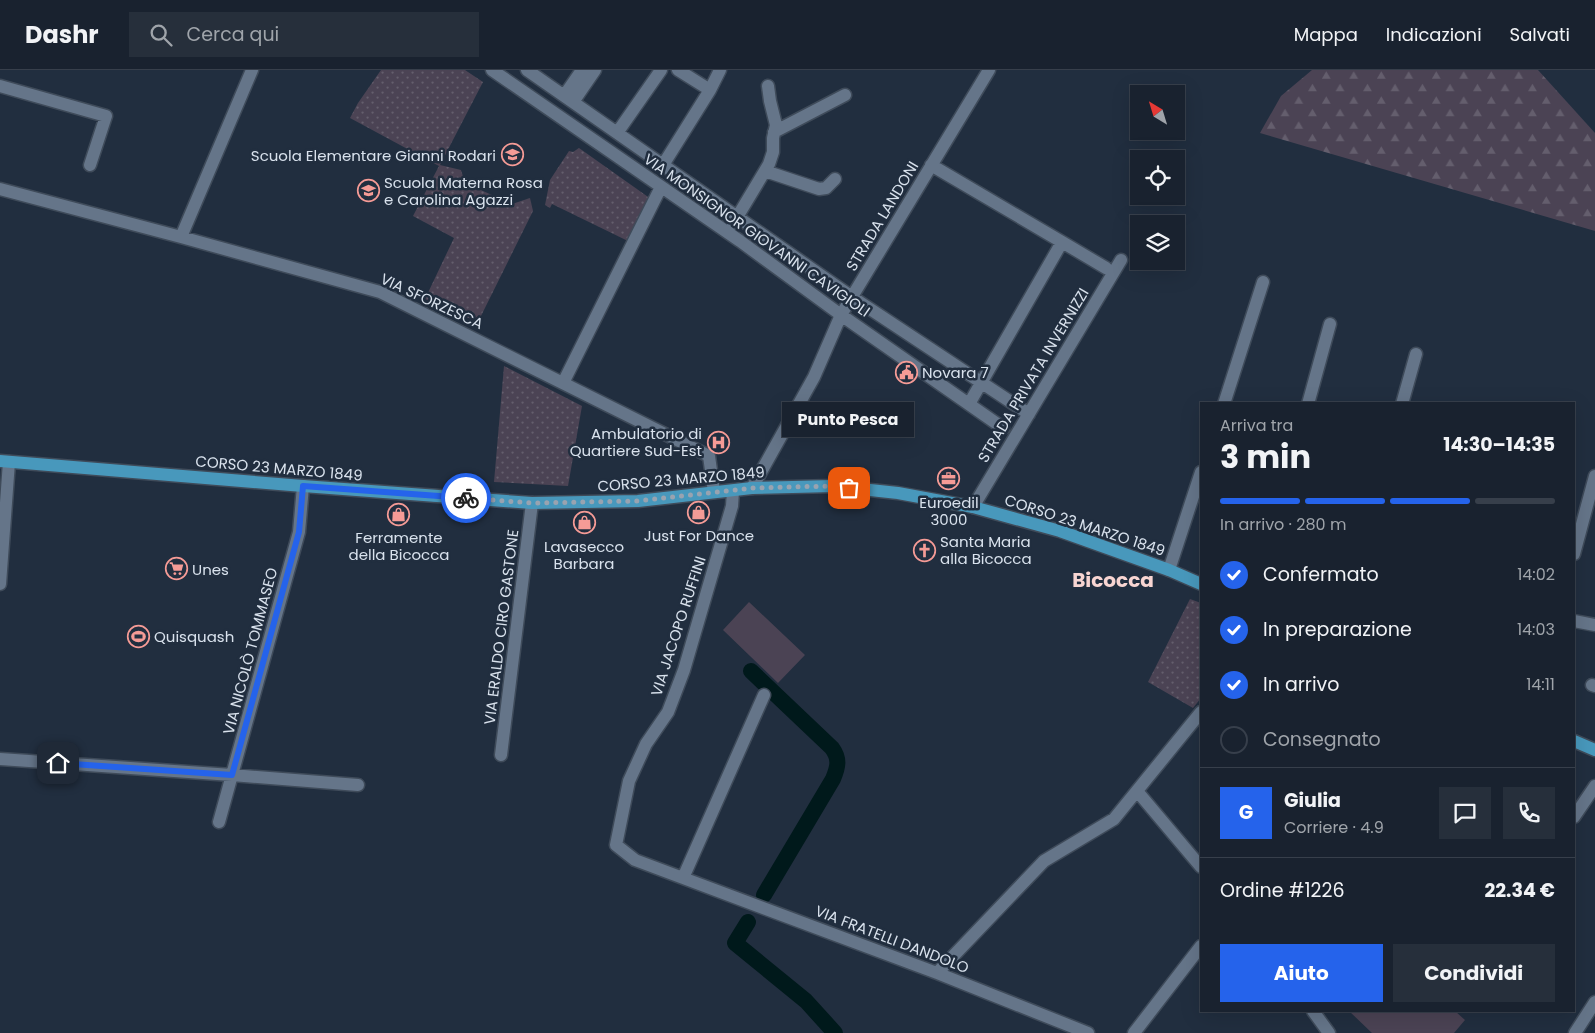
<!DOCTYPE html>
<html lang="it">
<head>
<meta charset="utf-8">
<style>
	:root { --surface:#19222f; --page:#262f3b; --text:#f1f3f6; --muted:#9fa4aa; --line:#373f4b; --accent:#2563eb }
	body { margin:0; font-family:Poppins,sans-serif; background:var(--page); color:var(--text); height:100vh; display:flex; flex-direction:column; font-size:19px; white-space:nowrap }
	* { box-sizing:border-box; margin:0 }
	p { font-size:16px; color:var(--muted) }
	.icon { flex:none; width:28px; height:28px; fill:none; stroke:currentColor; stroke-width:2; stroke-linecap:round; stroke-linejoin:round }
	.map { position:relative; flex:1; overflow:hidden }
	.drawer { position:absolute; left:1200px; top:332px; width:375px; height:610px; display:flex; flex-direction:column; background:var(--surface); border-radius:0px; box-shadow:0 5px 20px #0002,0 0 0 1px var(--line) }
	.drawer>* { flex:none }
	.needle { width:32px; rotate:322deg }
	.buttons { position:absolute; left:1130px; top:15px; display:grid; gap:10px }
	.buttons a { display:grid; place-items:center; width:55px; height:55px; border-radius:0px; background:var(--surface); box-shadow:0 5px 20px #0002,0 0 0 1px var(--line); font-size:25px }
	.pin { position:absolute; display:grid; place-items:center; width:42px; height:42px; color:#fff; margin:-21px; border-radius:10px; box-shadow:0 2px 8px #0006 }
	.courier { position:absolute; display:grid; place-items:center; width:50px; height:50px; margin:-25px; border:4px solid #2563eb; border-radius:50%; background:#fff; color:#222; box-shadow:0 1px 6px #0007 }
	.bubble { position:absolute; height:35px; border-radius:0px; background:var(--surface); box-shadow:0 5px 20px #0002,0 0 0 1px var(--line); font-size:16px; font-weight:700; line-height:35px; text-align:center }
	.summary em { font-style:normal; font-weight:700 }
	.summary div { display:flex; flex-direction:column-reverse }
	.summary { display:flex; align-items:center; justify-content:space-between; height:85px; padding:0 20px }
	h1 { font-size:32px; font-weight:700; line-height:38px }
	.bar { display:grid; grid-template-columns:repeat(4,1fr); gap:8px 5px; align-content:center; height:60px; padding:0 20px }
	.bar i { height:6px; border-radius:4px; background:var(--line) }
	.bar .active { background:var(--accent) }
	.bar p { grid-column:span 4 }
	.line { display:flex; align-items:center; gap:12px; padding:0 20px; border-top:1px solid var(--line) }
	.line div { flex:1 }
	.round { display:grid; place-items:center; flex:none; width:52px; height:52px; border-radius:0px; background:var(--page) }
	ol { padding:0 20px; list-style:none }
	li { display:flex; align-items:center; gap:15px; height:55px }
	li p { margin-inline-start:auto }
	li .icon { padding:5px; border-radius:50%; background:var(--accent); color:#fff; stroke-width:4 }
	li:last-child { color:var(--muted) }
	li i { width:28px; height:28px; border:2px solid var(--line); border-radius:50% }
	.primary-button { display:flex; gap:10px; margin-top:auto; padding:10px 20px }
	.primary-button a { flex:1; height:58px; border-radius:0px; background:var(--accent); color:#fff; font-size:20px; font-weight:700; line-height:58px; text-align:center }
	.primary-button a+a { background:var(--page); color:var(--text) }
	header { display:flex; align-items:center; gap:30px; box-sizing:border-box; height:70px; padding:0 25px; background:var(--surface); border-bottom:1px solid var(--line) }
	header strong { font-size:24px }
	nav { display:flex; gap:28px; margin-inline-start:auto; font-size:18px }
	.search { width:350px; height:45px; background:var(--page); display:flex; align-items:center; gap:12px; box-sizing:border-box; padding:0 18px; border-radius:0px; color:var(--muted); font-size:19px }
	.map>svg:first-child { display:block }
</style>
</head>
<body>
<header>
<strong>Dashr</strong>
<div class="search"><svg class="icon" aria-label="search" viewBox="0 0 24 24"><circle cx="10" cy="10" r="6"/><path d="M15 15l6 6"/></svg>Cerca qui</div>
<nav><a>Mappa</a><a>Indicazioni</a><a>Salvati</a></nav>
</header>
<div class="map">
<svg width="1595" height="963" viewBox="0 0 1595 963">
	<defs>
		<pattern id="forest-firs" width="22" height="20" patternUnits="userSpaceOnUse" patternTransform="scale(1.25)"><rect width="22" height="20" fill="#4b4354"/><path d="M5 1l3.5 6h-7zM16 11l3.5 6h-7z" fill="#645e6d"/></pattern>
		<pattern id="park-dots" width="8" height="8" patternUnits="userSpaceOnUse" patternTransform="scale(1.25)"><rect width="8" height="8" fill="#4b4354"/><path d="M2 2h.1M6 6h.1" fill="none" stroke="#645e6d" stroke-width="1.8" stroke-linecap="round"/></pattern>
	</defs>
	<rect width="100%" height="100%" fill="#212e3f"/>
	<path fill="url(#forest-firs)" d="M 1312,0 L 1538,0 L 1595,63 L 1595,161 L 1260,63 L 1281,26 Z"/>
	<path fill="url(#park-dots)" d="M 381,0 L 465,0 L 483,12 L 440,95 L 461,100 L 465,113 L 512,134 L 530,128 L 533,141 L 478,252 L 425,229 L 454,168 L 413,146 L 439,96 L 350,48 L 358,33 Z
		M 579,78 L 651,129 L 630,172 L 552,134 L 550,138 L 545,135 L 550,110 L 569,81 L 573,82 Z
		M 504,296 L 582,336 L 568,416 L 494,412 Z
		M 1190,529 L 1201,533 L 1201,628 L 1193,638 L 1148,612 Z"/>
	<path fill="#4b4354" d="M 749,532 L 805,585 L 778,613 L 723,560 Z
		M 1349,941 L 1455,941 L 1465,950 L 1454,963 L 1372,963 Z"/>
	<g fill="none" stroke-linecap="round" stroke-linejoin="round">
		<path stroke="#00191b" stroke-width="16" d="M 751,601 L 832,678 C 840,689 838,697 833,709 L 764,825
			M 748,852 L 735,873 L 806,931 L 835,963"/>
		<defs>
			<path id="minor" d="M 492,0 L 740,171 L 841,245 L 1003,358
				M 527,0 L 852,227 L 1029,344
				M 678,0 L 710,20
				M 0,16 L 106,46 L 90,95
				M 564,26 L 582,0
				M 573,32 L 595,0
				M 774,62 L 845,25
				M 617,63 L 661,0
				M 663,95 L 710,20 L 720,0
				M 931,95 L 1062,172 L 969,334
				M 765,101 L 819,119 L 826,118 L 835,109
				M 0,119 L 181,167 L 380,222 L 709,386 L 714,422
				M 733,154 L 769,94 L 773,82 L 773,68 L 776,55 L 770,31 L 768,16
				M 181,167 L 252,0
				M 1062,172 L 1106,198
				M 563,313 L 661,117
				M 1224,334 L 1263,212
				M 1308,334 L 1330,254
				M 1402,334 L 1416,284
				M 752,418 L 814,307 L 841,245 L 989,0
				M 733,421 L 732,436 L 684,600 L 668,642 L 646,674 L 629,711 L 616,775 L 635,790 L 683,808 L 764,625
				M 973,437 L 1121,190
				M 1574,484 L 1595,406
				M 1169,500 L 1201,402
				M 0,514 L 9,392
				M 1574,551 L 1595,555
				M 1592,615 L 1595,616
				M 501,685 L 532,433
				M 0,689 L 232,705 L 358,715
				M 1137,721 L 1201,797
				M 1574,747 L 1595,716
				M 219,752 L 299,462 L 303,416
				M 683,808 L 937,903 L 1088,963
				M 937,903 L 1044,791 L 1114,749 L 1201,642
				M 1313,941 L 1329,963
				M 1134,963 L 1201,876
				M 1575,963 L 1595,932"/>
			<path id="major" d="M 0,391 L 303,416 L 532,433 L 638,431 L 752,418 L 833,416 L 898,423 L 973,437 L 1060,461 L 1169,500 L 1201,514
				M 1574,671 L 1595,680"/>
		</defs>
		<use href="#minor" stroke="#3f4b5a" stroke-width="15"/>
		<use href="#major" stroke="#3f4b5a" stroke-width="15"/>
		<use href="#minor" stroke="#657589" stroke-width="12"/>
		<use href="#major" stroke="#4898bc" stroke-width="12"/>
	</g>
	<g fill="none" stroke-linecap="round" stroke-linejoin="round">
		<path stroke="#99a3b0" stroke-width="5" stroke-dasharray="0 9" d="M 466,428 L 532,433 L 638,431 L 752,418 L 832,416 L 849,418"/>
		<path stroke="#2563eb" stroke-width="6" d="M 58,693 L 232,705 L 299,462 L 303,416 L 466,428"/>
	</g>
	<defs>
		<symbol id="school-ring" viewBox="-11 -11 22 22"><circle r="9.5" fill="#212e3f" stroke="#f59b96" stroke-width="1.5"/><path d="M0-5L7-2L0 1L-7-2ZM-4 1L0 2.5L4 1V4Q0 6-4 4Z" fill="#f59b96"/></symbol>
		<symbol id="civic-ring" viewBox="-11 -11 22 22"><circle r="9.5" fill="#212e3f" stroke="#f59b96" stroke-width="1.5"/><path d="M-.6-6.5H3V-4.5H.6V-3L4-1V1h2V6H-6V1h2V-1L-.6-3ZM-1.2 2.5V6h2.4V2.5Z" fill="#f59b96"/></symbol>
		<symbol id="hospital-ring" viewBox="-11 -11 22 22"><circle r="9.5" fill="#212e3f" stroke="#f59b96" stroke-width="1.5"/><path d="M-5-5h3v3.5h4V-5h3V5h-3V1.5h-4V5h-3Z" fill="#f59b96"/></symbol>
		<symbol id="office-ring" viewBox="-11 -11 22 22"><circle r="9.5" fill="#212e3f" stroke="#f59b96" stroke-width="1.5"/><path d="M-6-3h4V-5.5h4V-3h4V5H-6ZM-1-4.5V-3h2v-1.5ZM-6 0V1H6V0Z" fill="#f59b96"/></symbol>
		<symbol id="shop-ring" viewBox="-11 -11 22 22"><circle r="9.5" fill="#212e3f" stroke="#f59b96" stroke-width="1.5"/><path d="M-5-2.5h2.3a2.7 3.5 0 0 1 5.4 0H5L5.5 6h-11ZM-1.5-2.5h3a1.5 2.3 0 0 0-3 0Z" fill="#f59b96"/></symbol>
		<symbol id="church-ring" viewBox="-11 -11 22 22"><circle r="9.5" fill="#212e3f" stroke="#f59b96" stroke-width="1.5"/><path d="M-1.2-6h2.4v3.5h3.3v2.4h-3.3V6h-2.4V-.1h-3.3v-2.4h3.3Z" fill="#f59b96"/></symbol>
		<symbol id="supermarket-ring" viewBox="-11 -11 22 22"><circle r="9.5" fill="#212e3f" stroke="#f59b96" stroke-width="1.5"/><path d="M-6-5.5h2.5l.6 2H6L4.5 2H-2.5L-4.4-4H-6ZM-1.5 3.2a1.3 1.3 0 1 0 .1 0ZM3 3.2a1.3 1.3 0 1 0 .1 0Z" fill="#f59b96"/></symbol>
		<symbol id="stadium-ring" viewBox="-11 -11 22 22"><circle r="9.5" fill="#212e3f" stroke="#f59b96" stroke-width="1.5"/><path d="M0-5a6.5 5 0 1 0 0 10a6.5 5 0 1 0 0-10ZM-3.5-1.8h7v3.6h-7Z" fill="#f59b96"/></symbol>
	</defs>
	<g fill-rule="evenodd">
		<use href="#school-ring" x="500" y="72" width="25" height="25"/>
		<use href="#school-ring" x="356" y="108" width="25" height="25"/>
		<use href="#civic-ring" x="894" y="290" width="25" height="25"/>
		<use href="#hospital-ring" x="706" y="360" width="25" height="25"/>
		<use href="#office-ring" x="936" y="396" width="25" height="25"/>
		<use href="#shop-ring" x="686" y="430" width="25" height="25"/>
		<use href="#shop-ring" x="386" y="432" width="25" height="25"/>
		<use href="#shop-ring" x="572" y="440" width="25" height="25"/>
		<use href="#church-ring" x="912" y="468" width="25" height="25"/>
		<use href="#supermarket-ring" x="164" y="486" width="25" height="25"/>
		<use href="#stadium-ring" x="126" y="554" width="25" height="25"/>
	</g>
	<g text-anchor="middle" dominant-baseline="central" stroke-width="5" stroke-linejoin="round" paint-order="stroke">
		<g font-size="15" fill="#d9e2ed" stroke="#212e3f" text-anchor="start">
			<text x="496" y="85" text-anchor="end">Scuola Elementare Gianni Rodari</text>
			<text x="384" y="112">Scuola Materna Rosa<tspan x="384" dy="17">e Carolina Agazzi</tspan></text>
			<text x="922" y="302">Novara 7</text>
			<text x="702" y="363" text-anchor="end">Ambulatorio di<tspan x="702" dy="17">Quartiere Sud-Est</tspan></text>
			<text x="949" y="432" text-anchor="middle">Euroedil<tspan x="949" dy="17">3000</tspan></text>
			<text x="699" y="465" text-anchor="middle">Just For Dance</text>
			<text x="399" y="467" text-anchor="middle">Ferramente<tspan x="399" dy="17">della Bicocca</tspan></text>
			<text x="940" y="471">Santa Maria<tspan x="940" dy="17">alla Bicocca</tspan></text>
			<text x="584" y="476" text-anchor="middle">Lavasecco<tspan x="584" dy="17">Barbara</tspan></text>
			<text x="192" y="499">Unes</text>
			<text x="154" y="566">Quisquash</text>
		</g>
		<g font-size="15" fill="#d9e2ed" stroke="#212e3f">
			<text transform="translate(882 146) rotate(-59)">STRADA LANDONI</text>
			<text transform="translate(757 165) rotate(35)">VIA MONSIGNOR GIOVANNI CAVIGIOLI</text>
			<text transform="translate(432 231) rotate(25)">VIA SFORZESCA</text>
			<text transform="translate(1033 305) rotate(-59)">STRADA PRIVATA INVERNIZZI</text>
			<text transform="translate(279 398) rotate(5)">CORSO 23 MARZO 1849</text>
			<text transform="translate(681 409) rotate(-5)">CORSO 23 MARZO 1849</text>
			<text transform="translate(1085 455) rotate(18)">CORSO 23 MARZO 1849</text>
			<text transform="translate(678 556) rotate(-72)">VIA JACOPO RUFFINI</text>
			<text transform="translate(501 557) rotate(-83)">VIA ERALDO CIRO GASTONE</text>
			<text transform="translate(250 581) rotate(-75)">VIA NICOLÒ TOMMASEO</text>
			<text transform="translate(892 869) rotate(21)">VIA FRATELLI DANDOLO</text>
		</g>
		<g font-size="20" font-weight="bold" fill="#f8d5d2" stroke="#212e3f">
			<text x="1113" y="510">Bicocca</text>
		</g>
	</g>
</svg>
<div class="buttons">
<a><svg class="needle" viewBox="-14 -14 28 28"><path d="M0-13l5 13h-10z" fill="#e53935"/><path d="M0 13l5-13h-10z" fill="#9fa4aa"/></svg></a>
<a><svg class="icon" aria-label="locate" viewBox="0 0 24 24"><circle cx="12" cy="12" r="6"/><path d="M12 2v4M12 18v4M2 12h4M18 12h4"/></svg></a>
<a><svg class="icon" aria-label="layers" viewBox="0 0 24 24"><path d="M12 4l9 5-9 5-9-5zM3 14l9 5 9-5"/></svg></a>
</div>
<div class="pin" style="left:849px;top:418px;background:#ea580c"><svg class="icon" aria-label="bag" viewBox="0 0 24 24"><path d="M5 8h14l-1 12H6zM9 8a3 3 0 0 1 6 0"/></svg></div>
<div class="pin" style="left:58px;top:693px;background:#1f2937"><svg class="icon" aria-label="home" viewBox="0 0 24 24"><path d="M3 11l9-7 9 7M6 9v11h12V9"/></svg></div>
<div class="courier" style="left:466px;top:428px"><svg class="icon" aria-label="bike" viewBox="0 0 24 24"><circle cx="6" cy="16" r="4"/><circle cx="18" cy="16" r="4"/><path d="M6 16l4-8h5l3 8M10 8l3 8H6M13 5h3"/></svg></div>
<div class="bubble" style="left:782px;top:332px;width:132px">Punto Pesca</div>
<section class="drawer">
<div class="summary"><div><h1>3 min</h1><p>Arriva tra</p></div><em>14:30–14:35</em></div>
<div class="bar"><i class="active"></i><i class="active"></i><i class="active"></i><i></i><p>In arrivo · 280 m</p></div>
<ol>
<li><svg class="icon" aria-label="check" viewBox="0 0 24 24"><path d="M5 12l5 5 9-10"/></svg>Confermato<p>14:02</p></li>
<li><svg class="icon" aria-label="check" viewBox="0 0 24 24"><path d="M5 12l5 5 9-10"/></svg>In preparazione<p>14:03</p></li>
<li><svg class="icon" aria-label="check" viewBox="0 0 24 24"><path d="M5 12l5 5 9-10"/></svg>In arrivo<p>14:11</p></li>
<li><i></i>Consegnato</li>
</ol>
<div class="line" style="height:90px"><b class="round" style="background:var(--accent);color:#fff">G</b><div><b>Giulia</b><p>Corriere · 4.9</p></div><a class="round"><svg class="icon" aria-label="chat" viewBox="0 0 24 24"><path d="M4 5h16v11H9l-5 4z"/></svg></a><a class="round"><svg class="icon" aria-label="phone" viewBox="0 0 24 24"><path d="M5 4h4l2 5-3 2q2 4 5 5l2-3 5 2v4C11 20 4 13 5 4z"/></svg></a></div>
<div class="line" style="height:65px"><div>Ordine #1226</div><b>22.34 €</b></div>
<div class="primary-button"><a>Aiuto</a><a>Condividi</a></div>
</section>
</div>
</body>
</html>
